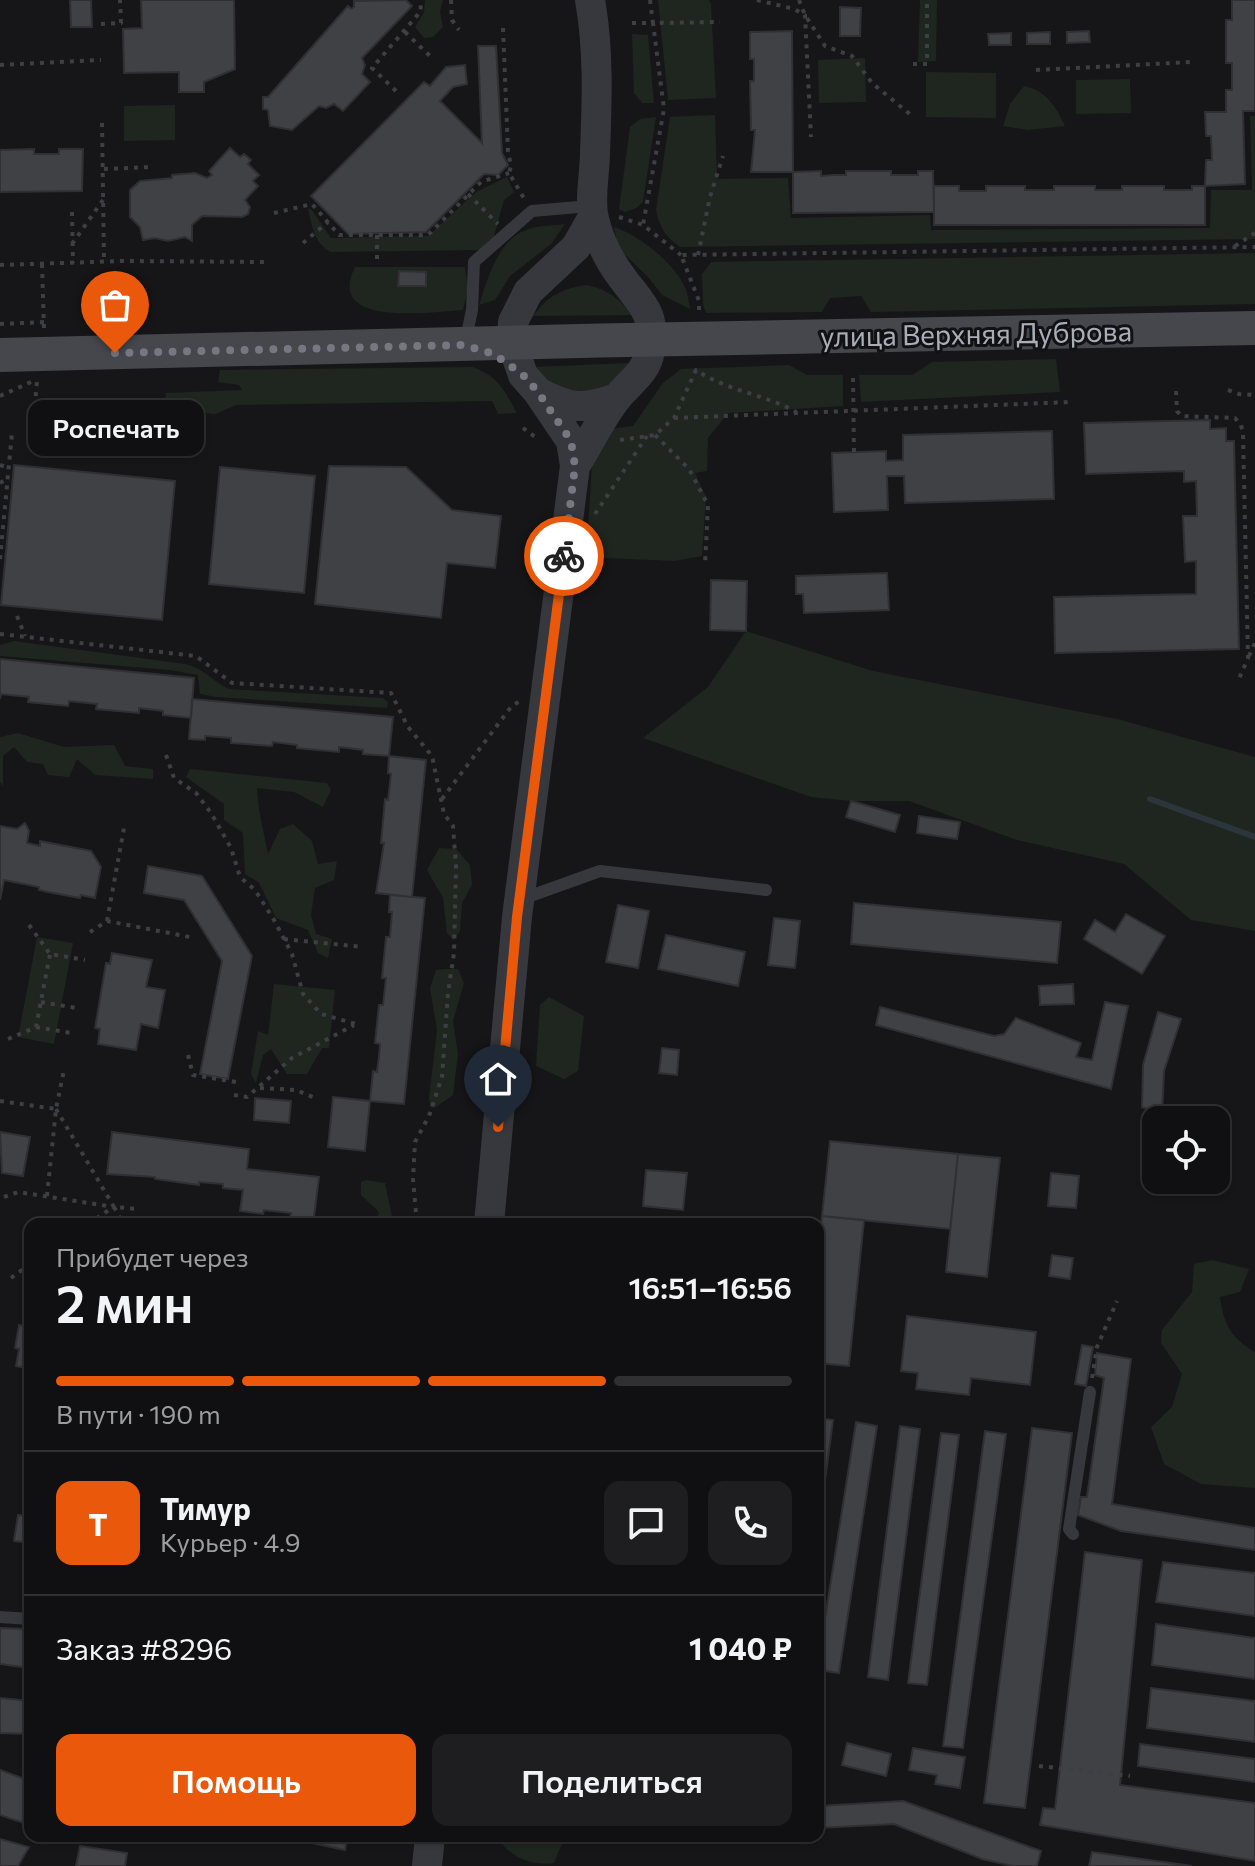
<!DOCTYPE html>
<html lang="ru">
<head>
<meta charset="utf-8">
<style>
	:root { --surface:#101012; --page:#1e1e20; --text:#f1f3f6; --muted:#9c9d9f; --line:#303032; --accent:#ea580c }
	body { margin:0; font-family:Commissioner,sans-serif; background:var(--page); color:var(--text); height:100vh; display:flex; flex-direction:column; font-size:30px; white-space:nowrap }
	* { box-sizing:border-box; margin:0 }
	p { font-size:26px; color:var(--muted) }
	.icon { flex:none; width:44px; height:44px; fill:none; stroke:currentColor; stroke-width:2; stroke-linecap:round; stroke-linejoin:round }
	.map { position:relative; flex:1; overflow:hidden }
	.panel { position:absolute; left:24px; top:1218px; width:800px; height:624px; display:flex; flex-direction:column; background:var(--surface); border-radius:16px; box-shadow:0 2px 6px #0004,0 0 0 2px var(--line) }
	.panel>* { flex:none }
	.fabs { position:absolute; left:1142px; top:1106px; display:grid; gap:16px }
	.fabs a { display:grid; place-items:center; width:88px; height:88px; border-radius:16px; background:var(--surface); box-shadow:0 2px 6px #0004,0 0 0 2px var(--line); font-size:40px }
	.pin { position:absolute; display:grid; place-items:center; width:68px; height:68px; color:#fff; margin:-82px -34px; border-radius:50% 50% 50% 0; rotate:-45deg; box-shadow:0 0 8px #0007 }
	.pin .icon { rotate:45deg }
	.courier { position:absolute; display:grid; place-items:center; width:80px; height:80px; margin:-40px; border:6px solid #ea580c; border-radius:50%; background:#fff; color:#222; box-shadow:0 2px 10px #0007 }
	.bubble { position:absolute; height:56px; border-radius:16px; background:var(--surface); box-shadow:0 2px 6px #0004,0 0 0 2px var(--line); font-size:26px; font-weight:600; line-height:56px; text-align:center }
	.overview em { font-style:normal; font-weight:600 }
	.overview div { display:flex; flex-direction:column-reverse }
	.overview { display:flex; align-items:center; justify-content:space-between; height:136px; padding:0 32px }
	h1 { font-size:52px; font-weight:600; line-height:60px }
	.bar { display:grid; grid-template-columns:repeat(4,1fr); gap:12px 8px; align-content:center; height:96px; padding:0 32px }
	.bar i { height:10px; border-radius:6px; background:var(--line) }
	.bar .current { background:var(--accent) }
	.bar p { grid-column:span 4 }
	.line { display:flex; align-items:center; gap:20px; padding:0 32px; border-top:2px solid var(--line) }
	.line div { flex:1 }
	.round { display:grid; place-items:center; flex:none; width:84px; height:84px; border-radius:16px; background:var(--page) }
	.button { display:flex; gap:16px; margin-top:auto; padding:16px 32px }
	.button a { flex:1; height:92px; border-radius:16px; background:var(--accent); color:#fff; font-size:32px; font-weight:600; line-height:92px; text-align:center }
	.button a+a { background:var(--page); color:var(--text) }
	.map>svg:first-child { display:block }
</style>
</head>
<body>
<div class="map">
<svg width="1255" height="1866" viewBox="0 0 1255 1866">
	<rect width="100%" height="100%" fill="#161618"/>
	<path fill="#1e261f" d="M 425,0 L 443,0 L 440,11 L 443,27 L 433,37 L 424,38 L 415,27 L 424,12 Z
		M 658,0 L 709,0 L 711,4 L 716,98 L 668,100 Z
		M 920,0 L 937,0 L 936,61 L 918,62 Z
		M 632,34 L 648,35 L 654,103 L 642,103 L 634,93 Z
		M 865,58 L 866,102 L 819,103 L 818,60 Z
		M 926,72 L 996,73 L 996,118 L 926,117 Z
		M 1130,79 L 1131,113 L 1076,114 L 1076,80 Z
		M 1024,86 C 1046,90 1056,107 1065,126 L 1028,130 L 1003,126 L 1010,104 Z
		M 175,105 L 175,140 L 124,141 L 124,106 Z
		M 715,115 L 717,179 L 788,178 L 791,218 L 930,215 L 931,230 L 1210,228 L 1211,190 L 1252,190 L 1250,116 L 1255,116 L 1255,239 L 680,247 C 666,237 659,227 656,210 L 670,117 Z
		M 656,117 L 643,202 L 636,208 L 625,212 L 619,209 L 630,127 L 640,119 Z
		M 507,177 L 514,192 L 504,200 L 493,240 L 479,250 L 331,252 C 314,243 312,226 308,208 L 312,210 L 331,238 L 428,236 L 476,192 Z
		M 565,224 L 551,244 L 510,276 L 495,300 L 479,305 C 487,280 498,240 526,230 C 537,225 553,226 565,224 Z
		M 614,227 C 639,235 677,265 686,290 C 688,296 689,303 690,309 L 662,295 L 648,277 L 618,248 Z
		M 1255,253 L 1255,304 L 871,312 L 861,296 L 830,298 L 822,312 L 706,313 L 703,304 L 702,274 L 711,262 Z
		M 355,267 L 465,267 L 468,289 L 463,310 C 432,312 324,328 355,267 Z
		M 587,285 C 608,290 618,297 632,315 L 533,316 C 549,295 561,289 587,285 Z
		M 1056,359 L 1060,392 L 861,402 L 859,375 L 912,375 L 932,362 Z
		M 631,363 C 603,402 564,404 533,367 Z
		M 789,365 L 807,375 L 843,375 L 843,406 L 728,413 L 708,438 L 707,471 L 695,473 L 706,497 L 702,556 L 674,561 L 605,558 L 587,545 L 592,464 L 610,429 L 633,426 L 663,383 L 681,369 Z
		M 473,367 C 499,377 504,390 517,413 L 498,414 L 492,401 L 236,405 L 216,414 L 163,410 L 166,393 L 242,390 L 239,385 L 218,382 L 220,370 Z
		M 746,631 L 873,671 L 1117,719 L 1255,757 L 1255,931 L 1191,920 L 1124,864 L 1017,840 L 909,801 L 851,801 L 811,797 L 643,738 L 708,687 Z
		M 14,641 L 185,664 C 205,669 211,680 229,689 L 383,698 L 388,702 L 387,708 L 216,697 L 200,694 L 198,675 L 170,670 L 0,656 L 0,645 Z
		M 18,733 L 64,747 L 114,745 L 125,766 L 153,769 L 153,779 L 95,775 L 77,759 L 69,777 L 48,775 L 43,764 L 27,762 L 14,747 L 3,756 L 3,786 L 0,782 L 0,737 Z
		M 190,769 L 327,783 L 331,790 L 323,807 L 294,792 L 257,788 L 259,810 L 268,854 L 280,829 L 293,824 L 312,841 L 318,864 L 337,861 L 334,880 L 315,888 L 311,915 L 316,934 L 332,939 L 328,958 L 318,953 L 308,930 L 276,918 L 259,883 L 245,874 L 243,833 L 224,820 L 224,804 L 186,777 Z
		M 439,848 L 456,849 L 470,865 L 472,885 L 462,903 L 460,931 L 453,940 L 447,933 L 443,898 L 427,870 Z
		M 37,937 L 73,943 L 54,1044 L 18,1037 Z
		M 446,969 L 458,969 L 464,983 L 453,1021 L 458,1054 L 453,1095 L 434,1108 L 430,1107 L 429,1098 L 437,1030 L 430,988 L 436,970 Z
		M 274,984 L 335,990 L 329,1048 L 322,1048 L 307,1074 L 287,1074 L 271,1049 L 263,1055 L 256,1083 L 251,1074 L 258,1031 L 268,1035 Z
		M 549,997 L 584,1016 L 578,1071 L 564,1079 L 536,1066 L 540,1005 Z
		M 366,1180 L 385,1183 L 392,1216 L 390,1224 L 376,1224 L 379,1212 L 361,1195 L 361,1182 Z
		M 1212,1260 L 1249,1269 L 1240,1292 L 1220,1297 C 1224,1325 1231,1338 1255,1352 L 1255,1488 L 1201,1484 L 1164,1464 L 1151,1427 L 1172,1407 L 1182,1374 L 1161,1343 L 1162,1330 L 1192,1292 L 1194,1264 Z
		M 496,1836 L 565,1836 L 554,1863 C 528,1866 509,1856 496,1836 Z"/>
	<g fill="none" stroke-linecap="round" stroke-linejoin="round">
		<path stroke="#2c353c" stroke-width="6" d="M 1150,799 L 1255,837"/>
	</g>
	<path fill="#404145" stroke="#303034" stroke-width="2" d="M 70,0 L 91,0 L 92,27 L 71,27 Z
		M 234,0 L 235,69 L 204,82 L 204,92 L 179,92 L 179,72 L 124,73 L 123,29 L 142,28 L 141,0 Z
		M 406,0 L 412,6 L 362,58 L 365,65 L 362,74 L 370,82 L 343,111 L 334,104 L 326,108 L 319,106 L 292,130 L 270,126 L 268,110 L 263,109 L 263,97 L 268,97 L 348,6 L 351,9 L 354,7 L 354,1 Z
		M 1232,0 L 1255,0 L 1255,111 L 1243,111 L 1245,184 L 1205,186 L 1206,160 L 1212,160 L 1211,136 L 1206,136 L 1205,112 L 1226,112 L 1226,90 L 1232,90 L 1232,63 L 1226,63 L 1226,20 L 1232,20 Z
		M 840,7 L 861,8 L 860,36 L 840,36 Z
		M 792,31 L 793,172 L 751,172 L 755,130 L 751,130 L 750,81 L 754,81 L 754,59 L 750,59 L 750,32 Z
		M 1089,31 L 1090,42 L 1067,43 L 1067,32 Z
		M 1050,32 L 1050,44 L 1027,44 L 1027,33 Z
		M 1011,33 L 1011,45 L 989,45 L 988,34 Z
		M 478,46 L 496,46 L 502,153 L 508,165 L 498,175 L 484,174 L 426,232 L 348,234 L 311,196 L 424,82 L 430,86 L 446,67 L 465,65 L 467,84 L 453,87 L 440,101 L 482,143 Z
		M 230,148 L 240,157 L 244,154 L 251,160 L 248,164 L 259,175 L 253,181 L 258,186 L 245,200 L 250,207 L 248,214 L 242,217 L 202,216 L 192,225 L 192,241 L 185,237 L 168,241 L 155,238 L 143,240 L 140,227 L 130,217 L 130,190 L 140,181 L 172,178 L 172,175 L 195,173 L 207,178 L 212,175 L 209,171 Z
		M 34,149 L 34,154 L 59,154 L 59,149 L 83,149 L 82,191 L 0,192 L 0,150 Z
		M 821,171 L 821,176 L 833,175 L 846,175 L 846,171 L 891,171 L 891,175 L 918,175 L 918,171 L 933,171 L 934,212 L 793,213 L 793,172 Z
		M 934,186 L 959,186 L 959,191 L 986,191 L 986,186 L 1025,186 L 1025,190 L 1054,190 L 1054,186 L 1095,186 L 1095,190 L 1122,190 L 1122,186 L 1164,186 L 1164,190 L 1192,190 L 1192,186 L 1205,186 L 1205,225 L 934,225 Z
		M 399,271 L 426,272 L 426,286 L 398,286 Z
		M 1210,420 L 1210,429 L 1226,428 L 1226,441 L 1234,441 L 1239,649 L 1055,653 L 1054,597 L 1196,594 L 1196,561 L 1185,562 L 1183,516 L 1197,516 L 1196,481 L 1184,482 L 1184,471 L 1086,474 L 1084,423 Z
		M 1052,431 L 1054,499 L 905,503 L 904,476 L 887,476 L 888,510 L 834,512 L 832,453 L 886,451 L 886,461 L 903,460 L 903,435 Z
		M 14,465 L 175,481 L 162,620 L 1,605 Z
		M 329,466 L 406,467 L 452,510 L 501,516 L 495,568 L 447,563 L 441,618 L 315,604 Z
		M 220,467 L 315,476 L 304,593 L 209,584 Z
		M 887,573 L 889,610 L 804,613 L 803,594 L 796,594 L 796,576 Z
		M 711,580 L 747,581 L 746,631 L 710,630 Z
		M 0,659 L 194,678 L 191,718 L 163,715 L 163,711 L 139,708 L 139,713 L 96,709 L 97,704 L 69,701 L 68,706 L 28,702 L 29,697 L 1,694 L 0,699 Z
		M 192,699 L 393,717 L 389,756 L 363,754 L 363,750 L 339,747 L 339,752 L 297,748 L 297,745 L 273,742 L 272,746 L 231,743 L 231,738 L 205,736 L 205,740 L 189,739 Z
		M 389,756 L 426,760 L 412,897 L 376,893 L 384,843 L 381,843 L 385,799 L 388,800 L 391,774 L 388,773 Z
		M 851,801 L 900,815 L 895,832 L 846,817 Z
		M 919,816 L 960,822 L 957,839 L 917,833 Z
		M 25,823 L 29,831 L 27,843 L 40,846 L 40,841 L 91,851 L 101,867 L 95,898 L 81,895 L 80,898 L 48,892 L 39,890 L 39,887 L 4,880 L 0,900 L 0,826 L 17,829 Z
		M 148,866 L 202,876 L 252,956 L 228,1079 L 200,1074 L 222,961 L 184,900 L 144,893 Z
		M 390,895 L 425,898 L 404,1104 L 370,1101 L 373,1071 L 377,1072 L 379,1057 L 380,1044 L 375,1043 L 379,1005 L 383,1005 L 386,978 L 382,978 L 386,937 L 390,937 L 392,912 L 389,912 Z
		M 854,903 L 1061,922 L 1057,963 L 851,944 Z
		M 618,905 L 649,911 L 638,968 L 606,962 Z
		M 1126,914 L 1165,936 L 1142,974 L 1084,939 L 1095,920 L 1115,932 Z
		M 774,918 L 800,921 L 795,968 L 768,965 Z
		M 666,935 L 745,952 L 738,986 L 658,969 Z
		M 112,953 L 152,960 L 146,987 L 165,990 L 158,1028 L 141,1024 L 136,1050 L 98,1044 L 100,1029 L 95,1028 L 106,963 L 110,964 Z
		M 1073,984 L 1074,1004 L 1040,1005 L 1039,986 Z
		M 1105,1002 L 1128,1006 L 1111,1089 L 876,1025 L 880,1007 L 994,1036 L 1004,1034 L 1016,1018 L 1081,1043 L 1076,1057 L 1092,1060 Z
		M 1158,1012 L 1181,1019 L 1164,1071 L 1162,1115 L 1142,1107 L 1143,1065 Z
		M 662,1048 L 679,1050 L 677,1075 L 659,1073 Z
		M 333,1097 L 370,1101 L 365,1151 L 328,1147 Z
		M 255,1098 L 291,1101 L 289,1123 L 254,1120 Z
		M 0,1132 L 30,1137 L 23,1176 L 2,1173 Z
		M 112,1132 L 249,1149 L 247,1169 L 319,1177 L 314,1217 L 355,1224 L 313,1224 L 313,1220 L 290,1217 L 291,1213 L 264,1210 L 263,1214 L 240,1211 L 243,1190 L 223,1188 L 223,1184 L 199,1182 L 199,1185 L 155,1179 L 155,1177 L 107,1174 Z
		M 830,1141 L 958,1154 L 950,1229 L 822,1216 Z
		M 958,1154 L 1000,1158 L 987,1277 L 946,1272 Z
		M 646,1170 L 687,1173 L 683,1210 L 643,1206 Z
		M 1051,1173 L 1079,1176 L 1076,1208 L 1048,1206 Z
		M 822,1216 L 864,1220 L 849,1366 L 818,1363 L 818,1252 Z
		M 1052,1255 L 1073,1258 L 1070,1279 L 1049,1276 Z
		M 907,1316 L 1036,1332 L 1030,1385 L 971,1378 L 969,1395 L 916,1389 L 918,1373 L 901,1371 Z
		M 19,1325 L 30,1327 L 30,1369 L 16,1366 L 19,1349 L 15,1348 Z
		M 1082,1345 L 1093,1347 L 1086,1386 L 1075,1384 Z
		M 1097,1353 L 1131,1359 L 1112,1504 L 1255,1528 L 1255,1550 L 1121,1531 L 1078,1515 L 1081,1497 L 1087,1497 L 1104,1378 L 1095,1375 Z
		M 818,1418 L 833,1420 L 818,1532 Z
		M 856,1422 L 877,1426 L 839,1673 L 818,1670 L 818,1663 Z
		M 900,1426 L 920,1429 L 888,1680 L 868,1677 Z
		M 1032,1428 L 1072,1433 L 1025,1808 L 984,1803 Z
		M 985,1431 L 1006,1434 L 963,1748 L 943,1746 Z
		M 941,1433 L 959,1435 L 927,1685 L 908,1683 Z
		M 18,1515 L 30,1516 L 30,1543 L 14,1541 Z
		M 1085,1552 L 1142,1560 L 1120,1785 L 1255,1803 L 1255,1861 L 1040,1825 L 1043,1808 L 1055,1809 Z
		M 1163,1562 L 1255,1573 L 1255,1616 L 1156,1602 Z
		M 1156,1624 L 1255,1638 L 1255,1679 L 1152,1665 Z
		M 0,1628 L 30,1629 L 30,1668 L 0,1664 Z
		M 1151,1688 L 1255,1701 L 1255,1742 L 1147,1728 Z
		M 0,1698 L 30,1701 L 30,1734 L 0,1733 Z
		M 847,1743 L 891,1754 L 886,1776 L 842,1765 Z
		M 1140,1744 L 1255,1759 L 1255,1782 L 1138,1766 Z
		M 913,1748 L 965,1757 L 960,1788 L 935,1784 L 937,1775 L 909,1770 Z
		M 0,1770 L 30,1781 L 30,1825 L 0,1815 Z
		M 903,1801 L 1041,1851 L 1037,1866 L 1013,1866 L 982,1859 L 894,1824 L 818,1828 L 820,1806 Z
		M 308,1836 L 348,1836 L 345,1850 L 307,1842 Z
		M 0,1839 L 29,1847 L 18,1866 L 0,1866 Z
		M 80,1846 L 127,1853 L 125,1866 L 76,1866 Z
		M 1092,1852 L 1192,1866 L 1089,1866 Z"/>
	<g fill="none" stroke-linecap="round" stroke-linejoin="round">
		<path stroke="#3d3f44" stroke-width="4" stroke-dasharray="4 6" stroke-linecap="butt" d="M 451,0 L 452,20 L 459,30
			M 650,0 L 653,23 L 720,22
			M 757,0 L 794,9 L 805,15 L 811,137
			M 799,0 L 805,15 L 825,46 L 852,56 L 872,83 L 911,115
			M 632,23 L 653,23 L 664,109 L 643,225
			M 101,24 L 121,23 L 120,0
			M 503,28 L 508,151 L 511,166 L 509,173 L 525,200
			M 405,32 L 431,57
			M 913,64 L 927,64 L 927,0
			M 0,65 L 101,60
			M 1036,70 L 1192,62
			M 396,91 L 372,68 L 421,11 L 420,0
			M 102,123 L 104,261
			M 104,169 L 151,167
			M 468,194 L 498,224
			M 72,212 L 73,263
			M 274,213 L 312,204 L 339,235 L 428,235 L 481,182 L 509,173
			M 619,217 L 643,225 L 681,255
			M 377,235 L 377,261
			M 303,243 L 328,222
			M 72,244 L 103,200
			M 1235,246 L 1255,233
			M 698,255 L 710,197 L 723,156
			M 42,264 L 44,329
			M 0,265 L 122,261 L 266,262
			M 699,310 L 699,301 L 681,255 L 1255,247
			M 0,324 L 45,322
			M 853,378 L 854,452
			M 1228,390 L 1239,394 L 1255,395
			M 1176,391 L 1177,411 L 1181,416 L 1235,418 L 1241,425 L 1243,433 L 1248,658 L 1238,681
			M 0,396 L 31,382
			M 674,418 L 1071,402
			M 33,426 L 37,381
			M 523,428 L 538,439
			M 655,435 L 689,469 L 708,505 L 705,565
			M 620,440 L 655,435 L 674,418 L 696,370 C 727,391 764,394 796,412
			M 0,465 L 9,468
			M 0,483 L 8,478
			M 595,514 L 647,436
			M 0,559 L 12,433
			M 17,616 L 25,636
			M 0,634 L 196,656 L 232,683 L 391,693 L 408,727 L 432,756 L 444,814 L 453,826 L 456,866 L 454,953 L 448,993 L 442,1077 L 429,1116 L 415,1142 L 413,1179 L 417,1224
			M 1249,656 L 1255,643
			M 166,755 L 174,778 L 196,793 L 211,813 L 231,848 L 240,877 L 255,890 L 274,920 L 292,954 L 303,994 L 321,1014 L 356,1024
			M 442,799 L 511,707 L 521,700
			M 107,921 L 124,828
			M 29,925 L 50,954 L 85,960
			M 90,932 L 107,921 L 190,937
			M 284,939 L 363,947
			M 41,1002 L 76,1008
			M 36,1027 L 71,1033
			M 8,1039 L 36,1027 L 50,954
			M 188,1055 L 193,1075 L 236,1082
			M 260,1088 L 296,1090 L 315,1098
			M 234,1095 L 247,1097 L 292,1058 L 354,1025
			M 0,1101 L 56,1109
			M 56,1109 L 114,1207 L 138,1209
			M 47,1196 L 56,1109 L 64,1070
			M 4,1197 L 18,1192 L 114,1207
			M 114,1207 L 123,1224
			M 88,1224 L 112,1208
			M 11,1278 L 30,1264
			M 1092,1378 L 1097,1347 L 1117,1301
			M 1039,1766 L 1130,1776"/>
		<path stroke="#37383d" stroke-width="12" d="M 465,343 L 472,310 L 474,262 L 532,211 L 590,206
			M 519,900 L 600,871 L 766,890
			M 1073,1534 L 1069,1529 L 1090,1392
			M 0,1617 L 30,1619"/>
		<path stroke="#37383d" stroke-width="30" d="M 538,392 C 569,409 583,410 617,398
			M 575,466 C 589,444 601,418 617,398 C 630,381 647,373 650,350 C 656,313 642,305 623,279 C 610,262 599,240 594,219 C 589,200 595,173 595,152 C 597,102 599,50 590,0
			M 489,1224 L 517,917 L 575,466 L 571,441 L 538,392 L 523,375 L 512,343 L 513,322 L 528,292 L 576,247 L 593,217
			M 427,1866 L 430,1836"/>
		<path stroke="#45474d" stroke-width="34" d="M 0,355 C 418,345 837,334 1255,328"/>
	</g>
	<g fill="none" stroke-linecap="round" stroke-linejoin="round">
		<path stroke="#757880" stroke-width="8" stroke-dasharray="0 14.4" d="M 115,353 L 464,345 L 494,354 L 523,375 L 538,392 L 571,441 L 575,466 L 564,556"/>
		<path stroke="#ea580c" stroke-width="10" d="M 498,1127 L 517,917 L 564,556"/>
	</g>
	<g text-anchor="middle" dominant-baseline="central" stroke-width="6" stroke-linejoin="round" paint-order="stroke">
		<g font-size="28" fill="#a8adb8" stroke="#111113">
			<text transform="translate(976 333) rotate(-1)">улица Верхняя Дуброва</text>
		</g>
	</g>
</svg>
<div class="fabs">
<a><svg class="icon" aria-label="locate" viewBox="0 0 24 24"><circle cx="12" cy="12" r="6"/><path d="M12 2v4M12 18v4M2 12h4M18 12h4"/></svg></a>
</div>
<div class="pin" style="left:115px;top:353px;background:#ea580c"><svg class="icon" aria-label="bag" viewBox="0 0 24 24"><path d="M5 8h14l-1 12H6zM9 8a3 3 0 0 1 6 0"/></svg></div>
<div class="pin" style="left:498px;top:1127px;background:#1f2937"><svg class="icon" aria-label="home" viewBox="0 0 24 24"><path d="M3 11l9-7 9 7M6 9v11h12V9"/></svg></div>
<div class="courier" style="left:564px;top:556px"><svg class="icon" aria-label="bike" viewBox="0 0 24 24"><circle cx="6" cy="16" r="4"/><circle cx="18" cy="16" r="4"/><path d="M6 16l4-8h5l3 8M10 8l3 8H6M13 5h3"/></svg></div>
<div class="bubble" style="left:28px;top:400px;width:176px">Роспечать</div>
<section class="panel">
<div class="overview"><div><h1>2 мин</h1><p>Прибудет через</p></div><em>16:51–16:56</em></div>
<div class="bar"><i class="current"></i><i class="current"></i><i class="current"></i><i></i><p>В пути · 190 m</p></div>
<div class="line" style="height:144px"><b class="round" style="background:var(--accent);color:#fff">Т</b><div><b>Тимур</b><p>Курьер · 4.9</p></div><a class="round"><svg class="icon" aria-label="chat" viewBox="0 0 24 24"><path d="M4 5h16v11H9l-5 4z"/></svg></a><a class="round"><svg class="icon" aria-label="phone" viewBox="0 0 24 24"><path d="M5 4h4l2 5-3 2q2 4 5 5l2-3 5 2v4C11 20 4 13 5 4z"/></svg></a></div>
<div class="line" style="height:104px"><div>Заказ #8296</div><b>1 040 ₽</b></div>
<div class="button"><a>Помощь</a><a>Поделиться</a></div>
</section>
</div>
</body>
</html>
